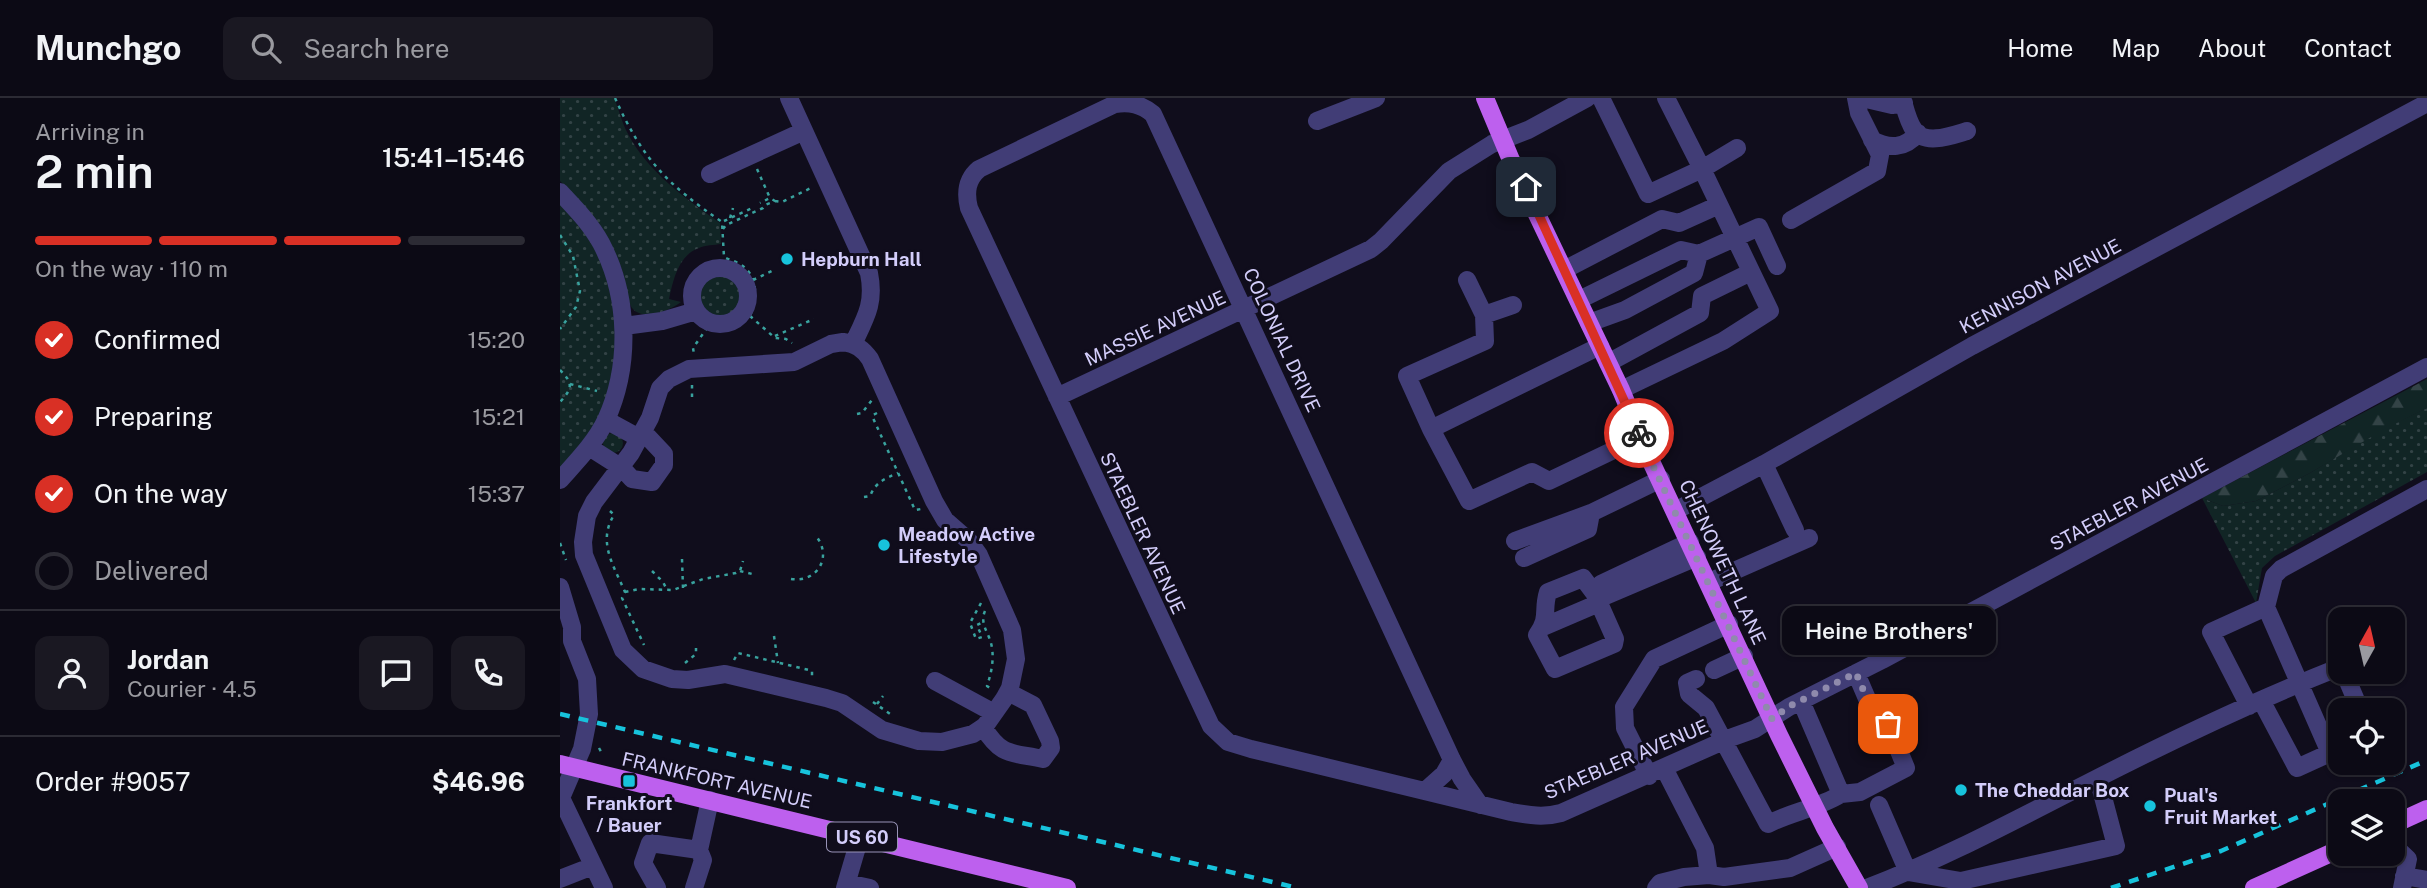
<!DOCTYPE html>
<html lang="en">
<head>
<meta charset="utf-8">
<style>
	:root { --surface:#0c0a15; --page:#1a1822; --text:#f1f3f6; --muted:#9a9aa0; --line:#2c2b34; --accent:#d93025 }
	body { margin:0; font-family:"Public Sans",sans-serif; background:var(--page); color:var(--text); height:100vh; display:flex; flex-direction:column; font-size:26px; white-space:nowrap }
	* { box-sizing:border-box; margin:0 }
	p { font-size:23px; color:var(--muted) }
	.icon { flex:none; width:38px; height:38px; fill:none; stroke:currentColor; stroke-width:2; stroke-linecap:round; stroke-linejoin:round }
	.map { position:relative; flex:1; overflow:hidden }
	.side { display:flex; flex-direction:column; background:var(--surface); width:560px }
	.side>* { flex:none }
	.needle { width:46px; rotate:8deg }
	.fabs { position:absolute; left:1768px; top:509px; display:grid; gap:14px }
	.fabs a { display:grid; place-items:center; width:77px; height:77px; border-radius:14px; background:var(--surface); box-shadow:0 2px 5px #0004,0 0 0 2px var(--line); font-size:35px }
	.pin { position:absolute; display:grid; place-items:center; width:60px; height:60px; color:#fff; margin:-30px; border-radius:14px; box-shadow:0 4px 10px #0006 }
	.courier { position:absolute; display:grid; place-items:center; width:70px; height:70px; margin:-35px; border:5px solid #d93025; border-radius:50%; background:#fff; color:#222; box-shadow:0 2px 9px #0007 }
	.bubble { position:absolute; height:49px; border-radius:14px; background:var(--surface); box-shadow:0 2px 5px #0004,0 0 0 2px var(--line); font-size:23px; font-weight:600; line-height:49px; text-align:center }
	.overview em { font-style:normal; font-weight:600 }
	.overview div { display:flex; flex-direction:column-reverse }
	.overview { display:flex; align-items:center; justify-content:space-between; height:119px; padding:0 35px }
	h1 { font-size:46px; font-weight:600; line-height:52px }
	.bar { display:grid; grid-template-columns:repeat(4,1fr); gap:10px 7px; align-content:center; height:84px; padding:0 35px }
	.bar i { height:9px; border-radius:5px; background:var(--line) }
	.bar .on { background:var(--accent) }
	.bar p { grid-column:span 4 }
	.line { display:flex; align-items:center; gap:18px; padding:0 35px; border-top:2px solid var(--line) }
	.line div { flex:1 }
	.round { display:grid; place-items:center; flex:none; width:74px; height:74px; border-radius:14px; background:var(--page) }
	ol { padding:0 35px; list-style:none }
	li { display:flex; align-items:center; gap:21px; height:77px }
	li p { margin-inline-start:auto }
	li .icon { padding:7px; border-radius:50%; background:var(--accent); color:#fff; stroke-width:4 }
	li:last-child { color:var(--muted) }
	li i { width:38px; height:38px; border:4px solid var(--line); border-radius:50% }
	header { display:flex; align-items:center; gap:42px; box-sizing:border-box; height:98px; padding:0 35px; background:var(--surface); border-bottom:2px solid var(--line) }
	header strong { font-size:33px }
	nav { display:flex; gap:38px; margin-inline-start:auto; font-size:24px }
	.search { width:490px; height:63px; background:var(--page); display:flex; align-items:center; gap:18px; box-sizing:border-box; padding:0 24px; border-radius:14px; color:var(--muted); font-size:26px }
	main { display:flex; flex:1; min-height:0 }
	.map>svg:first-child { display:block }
</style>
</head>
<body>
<header>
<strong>Munchgo</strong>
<div class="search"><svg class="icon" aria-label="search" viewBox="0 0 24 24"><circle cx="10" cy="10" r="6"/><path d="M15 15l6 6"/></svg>Search here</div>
<nav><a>Home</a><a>Map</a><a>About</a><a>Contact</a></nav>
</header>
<main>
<section class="side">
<div class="overview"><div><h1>2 min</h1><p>Arriving in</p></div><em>15:41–15:46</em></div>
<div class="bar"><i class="on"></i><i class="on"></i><i class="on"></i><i></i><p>On the way · 110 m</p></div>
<ol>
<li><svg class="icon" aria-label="check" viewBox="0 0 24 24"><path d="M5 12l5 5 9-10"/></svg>Confirmed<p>15:20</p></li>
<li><svg class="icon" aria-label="check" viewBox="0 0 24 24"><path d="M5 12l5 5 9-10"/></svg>Preparing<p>15:21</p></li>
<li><svg class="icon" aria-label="check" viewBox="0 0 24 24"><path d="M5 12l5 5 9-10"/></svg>On the way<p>15:37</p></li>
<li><i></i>Delivered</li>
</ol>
<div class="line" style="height:126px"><a class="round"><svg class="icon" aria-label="person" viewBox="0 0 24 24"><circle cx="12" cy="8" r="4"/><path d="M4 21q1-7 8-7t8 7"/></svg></a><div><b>Jordan</b><p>Courier · 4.5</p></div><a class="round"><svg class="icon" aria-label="chat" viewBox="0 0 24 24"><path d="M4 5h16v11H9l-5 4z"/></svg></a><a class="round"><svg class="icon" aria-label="phone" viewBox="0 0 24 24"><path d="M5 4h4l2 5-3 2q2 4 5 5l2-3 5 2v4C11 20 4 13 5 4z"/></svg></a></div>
<div class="line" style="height:91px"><div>Order #9057</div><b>$46.96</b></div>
</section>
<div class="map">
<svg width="1867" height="790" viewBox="0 0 1867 790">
	<defs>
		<pattern id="grass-dots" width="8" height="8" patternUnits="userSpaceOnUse" patternTransform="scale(1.75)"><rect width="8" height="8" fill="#112525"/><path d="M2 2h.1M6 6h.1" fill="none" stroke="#334346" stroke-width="1.8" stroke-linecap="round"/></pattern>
		<pattern id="forest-firs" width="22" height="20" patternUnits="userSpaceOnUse" patternTransform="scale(1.75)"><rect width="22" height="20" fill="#112525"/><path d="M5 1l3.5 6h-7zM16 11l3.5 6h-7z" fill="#334346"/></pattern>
	</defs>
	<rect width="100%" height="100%" fill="#100d1c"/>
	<path fill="url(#grass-dots)" d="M 0,0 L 54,0 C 59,12 62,25 68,36 C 87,73 127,102 160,125 L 161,146 C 154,147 145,147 139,150 C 118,157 113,183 109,201 L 121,204 C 110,212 88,222 75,213 C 65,205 66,184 62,172 C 49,138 27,108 0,83 Z
		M 0,103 C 16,121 34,142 43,165 C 63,216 61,277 36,326 C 27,342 12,358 0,373 Z
		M140 197a21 21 0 1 1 42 0a21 21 0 1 1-42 0Z
		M 1867,310 L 1867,374 L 1715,458 L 1702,470 L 1696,505 L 1642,400 L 1663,408 L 1696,403 L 1750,375 L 1823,331 Z
		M43 345a10 10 0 1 1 20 0a10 10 0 1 1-20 0Z"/>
	<path fill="url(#forest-firs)" d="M 1867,281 L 1867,310 L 1823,332 L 1750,375 L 1696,403 L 1663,408 L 1642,400 Z"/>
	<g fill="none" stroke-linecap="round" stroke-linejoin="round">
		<path stroke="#39a29e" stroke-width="2.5" stroke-dasharray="3.5 5" stroke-linecap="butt" d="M 55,0 C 83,62 107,86 162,124 L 164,159 C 169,162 175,163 180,166 C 199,178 197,200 190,218 L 171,231 L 147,230 L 133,250 L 134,256
			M 197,71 L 210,100
			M 215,103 L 222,104 L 253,89
			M 170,120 L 173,110
			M 164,123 L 192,110
			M 163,131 L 166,127 L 203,110 L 205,107 L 215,103 L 210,100 L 200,105
			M 0,137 L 13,158 L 20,193 L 16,209 L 0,231
			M 193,182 L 212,173
			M 190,218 L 215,240 L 226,241 L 232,245
			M 215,238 L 254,221
			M 0,272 C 13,285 13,290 0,304
			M 10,286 L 37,293
			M 132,287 L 132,301
			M 317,315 L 313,317 L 313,320 L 355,412 L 361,411
			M 297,316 L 302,315 L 312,302
			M 304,399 L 310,398 C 316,384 324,381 338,375
			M 50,413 L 54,417 C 37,444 54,468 65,494 L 62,500 L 84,547
			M 0,445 L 6,462
			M 122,461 L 123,490
			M 92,473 L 103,484 L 107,492
			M 180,473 L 192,476
			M 231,481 C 257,485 273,459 256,438
			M 65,494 L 79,491 L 113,492 L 143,481 L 176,475 L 180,473 L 183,463
			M 421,505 L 410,525 L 416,541 L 422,539 L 417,527 L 421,525
			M 425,513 C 419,527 430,535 432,550 C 434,563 431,576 427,588 L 431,591
			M 214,538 L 218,565
			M 174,562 L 178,555 L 249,572 L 252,573 L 252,580
			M 125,565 L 136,556 L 136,550
			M 313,604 L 333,618
			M 317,606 L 323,598
			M 39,650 L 43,657"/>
		<path stroke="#413d76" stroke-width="18" d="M 229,0 L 309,175 C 315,205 306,219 293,246
			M 1041,0 L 1088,96 L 1142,71 L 1210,213 L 1163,243 L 1061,292
			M 1106,0 L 1142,71 L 1177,50
			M 1302,0 L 1332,7 L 1344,5
			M 1342,0 C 1345,10 1348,24 1354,32 C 1365,48 1393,37 1407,33
			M 757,23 L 816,0
			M 1312,42 C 1329,51 1345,51 1358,35
			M 150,76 L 244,33
			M 0,94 C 15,110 30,125 41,145 C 69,198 71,267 46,322 C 35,345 16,364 0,382
			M 1231,122 L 1317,73 L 1320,57 L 1299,15 L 1296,0
			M 1139,156 L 1199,129 L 1217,168
			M132 198a28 28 0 1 1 56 0a28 28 0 1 1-56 0Z
			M 1004,172 L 1102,121 L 1119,125 L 1159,107
			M 1019,202 L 1121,152 L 1139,156 L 1134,175 L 1065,212 L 1029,225
			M 924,217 L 953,207
			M 64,228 L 102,223 L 136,213
			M 283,244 C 296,246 303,251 310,261 L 374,403 L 385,422 L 409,443 L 419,457 L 452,532 L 456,561 L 450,590 L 444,601 L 425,628 L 413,636 L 382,644 L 359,643 L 322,632 L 282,605 L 266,600 L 165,576 L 128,582 L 112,581 L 83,571 L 63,552 L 24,457 L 23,444 L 27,418 L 34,404 L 71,355 L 90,320 L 100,290 L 109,281 L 129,271 L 234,264 L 271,246 Z
			M 1040,248 L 871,331 L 909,403 L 972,374 L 989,383 L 1081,339
			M 1048,265 L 1140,215 L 1142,198 L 1191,174
			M 497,299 L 811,151 L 821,143 L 889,73 L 932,46 L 968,32 L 1027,0
			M 46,322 L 79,340
			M 871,331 L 847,278 L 925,243 L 924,217 L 907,182
			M 29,349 L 62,370 L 72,381 L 92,384 L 104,367 L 104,356 L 88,339 L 81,336
			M 1204,366 L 1235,432
			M 1115,413 L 1204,366 L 1412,248 L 1867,5
			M 955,443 L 1031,415 L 1101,381
			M 1130,444 L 1041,486 L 1035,496 L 1043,499 L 1137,459
			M 964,460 L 1028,431 L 1031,415
			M 1023,480 L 1035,496 L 1055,541 L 1054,546 L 995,571 L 977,537 C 990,519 982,513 988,494 Z
			M 1149,484 L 1249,440
			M 0,489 L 12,529 L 12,543 L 27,581 L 29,616 L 22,651 L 1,700 L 44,790
			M 1706,509 L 1714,478 L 1721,471 L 1867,391
			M 983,529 L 1039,505
			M 1154,572 L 1184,558
			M 1784,574 L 1800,612
			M 1136,581 L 1127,585 L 1129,596 L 1146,610 L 1208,726 C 1231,714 1259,710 1281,696 L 1241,603
			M 375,583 L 434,615
			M 1701,602 L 1737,670 L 1770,655 L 1706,509
			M 1689,608 L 1651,534 L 1706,509
			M 423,629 C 442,659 450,654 483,661 L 491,650 L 490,643 L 473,607 L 448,594
			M 1104,670 L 1145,750 L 1149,777
			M 1089,678 L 1065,630 L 1064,609 L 1094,561 L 1169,526
			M 865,693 L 884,676 L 892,662
			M 1281,696 L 1300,694 L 1346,670 L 1328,626 L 1314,617 L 1296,575
			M 920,707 L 902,681 L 892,662 L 593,16 C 581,6 570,4 555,6 L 419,71 C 407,81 405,94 409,110 L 651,628 L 668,644 L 691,651 L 951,714 C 968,717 983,720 1001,715 L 1170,640 L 1195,631 L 1229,609 L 1322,562 L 1867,269
			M 1319,707 L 1348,774 L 1401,783 L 1556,748 L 1538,680
			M 1832,746 L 1848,761 L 1842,790
			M 1844,778 L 1867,782
			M 0,781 L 33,768
			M 287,785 L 310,790
			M 97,790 L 83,765 L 90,745 L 139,752
			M 134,790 L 143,762 L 139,752 L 150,702
			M 285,790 L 300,739
			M 1096,790 L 1100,785 L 1124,779 L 1149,777 L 1164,779 L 1230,770 L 1277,749
			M 1307,790 C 1383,761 1455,722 1528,685 C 1610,643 1694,603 1780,569"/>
		<path stroke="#bd60ee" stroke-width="18" d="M 925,0 L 951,62 L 1061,292 L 1088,357 L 1219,637 L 1265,730 L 1299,790
			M 0,666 L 507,790
			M 1832,727 L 1867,711
			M 1694,790 L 1780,751"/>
		<path stroke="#17c3dc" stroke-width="4.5" stroke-dasharray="10 9" stroke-linecap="butt" d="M 0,616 L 738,790
			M 1551,790 L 1661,753 L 1867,662"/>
	</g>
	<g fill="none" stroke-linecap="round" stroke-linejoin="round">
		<path stroke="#8f8aac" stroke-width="7" stroke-dasharray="0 12.6" d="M 1079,335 L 1088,357 L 1212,621 L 1228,609 L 1296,575 L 1314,617 L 1328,626"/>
		<path stroke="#d93025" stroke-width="9" d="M 966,89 L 1079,335"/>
	</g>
	<g fill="#17c3dc" stroke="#100d1c" stroke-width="2.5">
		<circle cx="227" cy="161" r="7"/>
		<circle cx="324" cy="447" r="7"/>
		<rect x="62" y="676" width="14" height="14" rx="3.5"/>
		<circle cx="1401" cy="692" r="7"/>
		<circle cx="1590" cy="708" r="7"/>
	</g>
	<g text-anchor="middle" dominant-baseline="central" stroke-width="6" stroke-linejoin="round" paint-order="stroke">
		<rect fill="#100d1c" stroke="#9893b7" stroke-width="2" x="267" y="724.5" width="70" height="29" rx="5"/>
		<g font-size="18" font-weight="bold" fill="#d3cdfa">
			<text x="302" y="739">US 60</text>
		</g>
		<g font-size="19" font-weight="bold" fill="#d3cdfa" stroke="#100d1c" text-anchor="start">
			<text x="241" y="161">Hepburn Hall</text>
			<text x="338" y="436">Meadow Active<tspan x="338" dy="22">Lifestyle</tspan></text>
			<text x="1415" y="692">The Cheddar Box</text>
			<text x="1604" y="697">Pual's<tspan x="1604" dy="22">Fruit Market</tspan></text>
			<text x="69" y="705" text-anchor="middle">Frankfort<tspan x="69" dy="22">/ Bauer</tspan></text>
		</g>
		<g font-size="19" fill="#d3cdfa" stroke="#100d1c">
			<text transform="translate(1480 188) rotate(-28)">KENNISON AVENUE</text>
			<text transform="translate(595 230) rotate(-25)">MASSIE AVENUE</text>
			<text transform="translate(722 242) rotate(65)">COLONIAL DRIVE</text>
			<text transform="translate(1569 406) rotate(-28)">STAEBLER AVENUE</text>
			<text transform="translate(583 435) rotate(65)">STAEBLER AVENUE</text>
			<text transform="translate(1163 464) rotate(65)">CHENOWETH LANE</text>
			<text transform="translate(1066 661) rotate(-23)">STAEBLER AVENUE</text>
			<text transform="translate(157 682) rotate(13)">FRANKFORT AVENUE</text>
		</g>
	</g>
</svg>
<div class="fabs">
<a><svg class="needle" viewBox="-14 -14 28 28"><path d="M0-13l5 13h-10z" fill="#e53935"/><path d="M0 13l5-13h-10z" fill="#9a9aa0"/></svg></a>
<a><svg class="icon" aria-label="locate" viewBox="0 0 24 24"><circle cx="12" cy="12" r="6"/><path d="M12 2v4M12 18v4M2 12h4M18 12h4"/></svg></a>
<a><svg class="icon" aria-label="layers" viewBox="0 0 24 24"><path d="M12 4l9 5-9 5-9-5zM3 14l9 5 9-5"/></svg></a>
</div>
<div class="pin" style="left:1328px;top:626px;background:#ea580c"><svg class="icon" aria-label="bag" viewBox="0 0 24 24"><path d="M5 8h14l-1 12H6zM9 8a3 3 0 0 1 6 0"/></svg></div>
<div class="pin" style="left:966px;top:89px;background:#1f2937"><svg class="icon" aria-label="home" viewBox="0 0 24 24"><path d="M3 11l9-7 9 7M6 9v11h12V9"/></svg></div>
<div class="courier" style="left:1079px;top:335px"><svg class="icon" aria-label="bike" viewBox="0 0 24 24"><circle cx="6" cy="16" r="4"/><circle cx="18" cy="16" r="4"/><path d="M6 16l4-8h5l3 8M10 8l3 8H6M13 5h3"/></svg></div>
<div class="bubble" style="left:1222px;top:508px;width:214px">Heine Brothers'</div>
</div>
</main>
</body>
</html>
